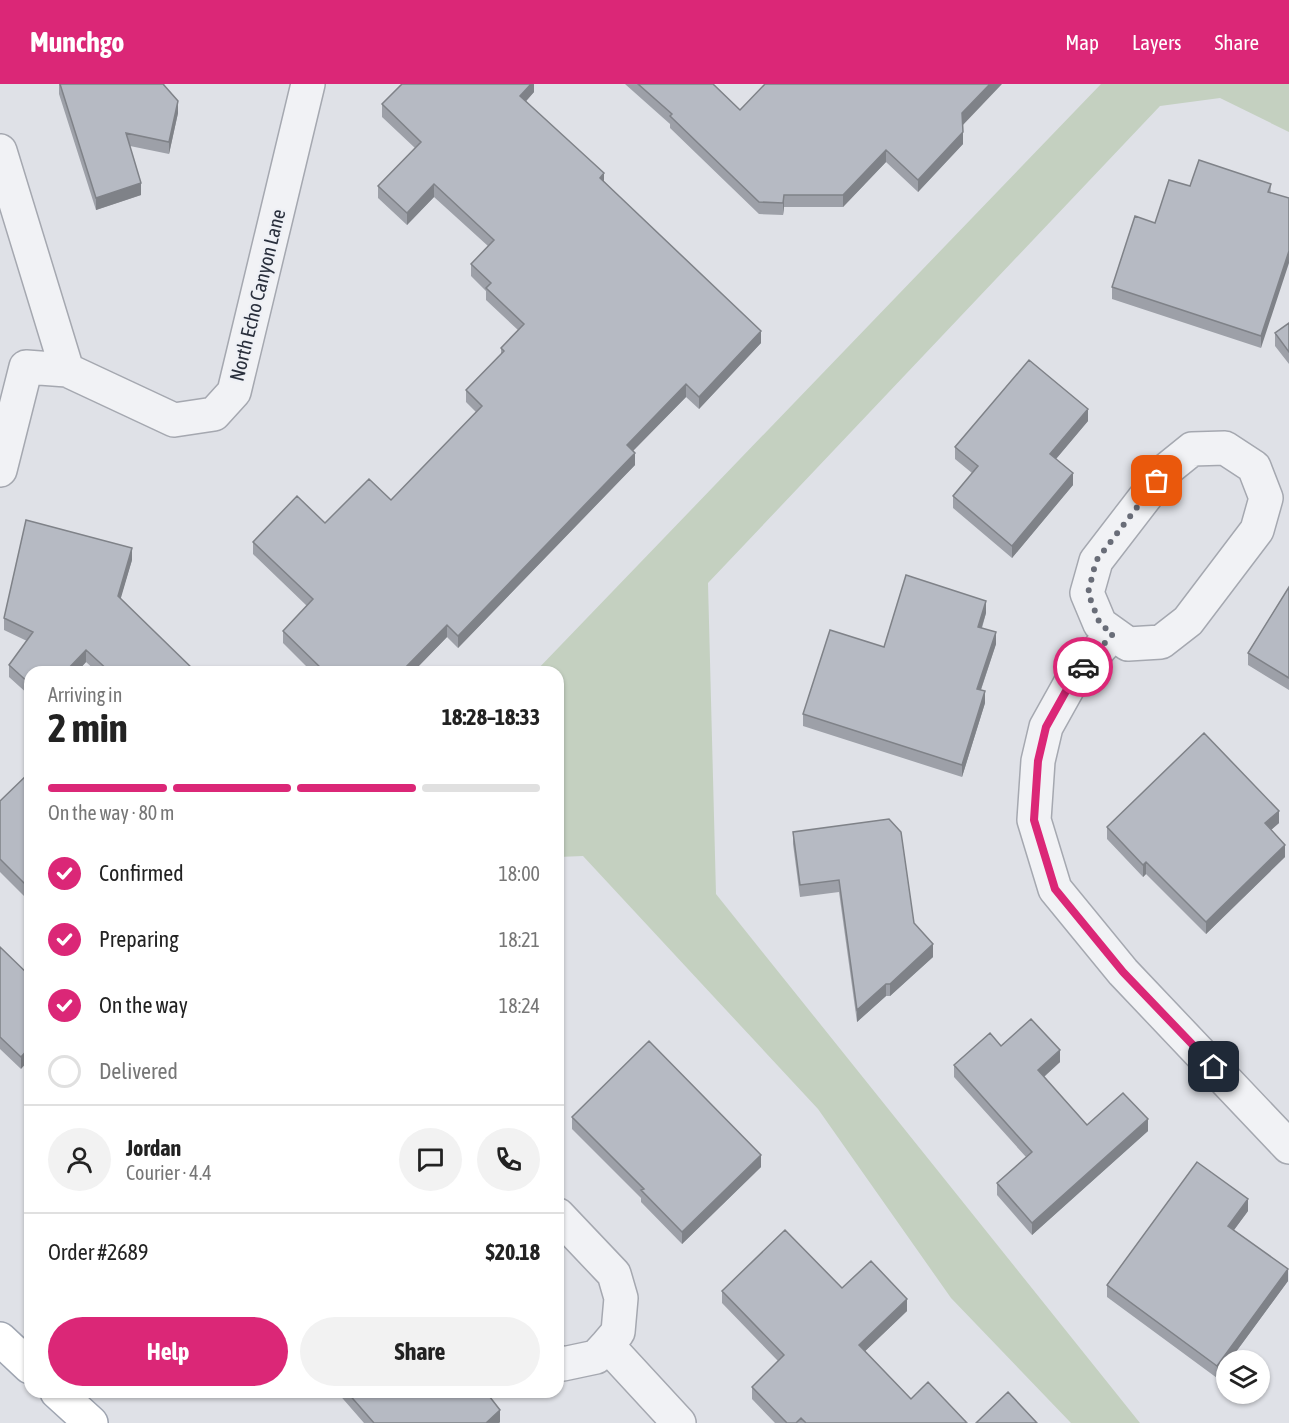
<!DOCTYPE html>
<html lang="en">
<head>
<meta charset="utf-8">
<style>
	:root { --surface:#fff; --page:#f2f2f2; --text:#222; --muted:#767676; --line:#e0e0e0; --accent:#db2777 }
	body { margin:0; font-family:"Asap Condensed",sans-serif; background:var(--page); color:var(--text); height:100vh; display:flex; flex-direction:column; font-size:22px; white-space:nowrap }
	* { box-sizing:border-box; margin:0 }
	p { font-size:20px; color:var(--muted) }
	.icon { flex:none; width:33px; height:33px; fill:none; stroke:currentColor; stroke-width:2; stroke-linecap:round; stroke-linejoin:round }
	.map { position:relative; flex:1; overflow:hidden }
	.side { position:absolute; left:24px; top:582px; width:540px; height:732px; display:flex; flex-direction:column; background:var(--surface); border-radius:18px; box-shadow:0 2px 4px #0004 }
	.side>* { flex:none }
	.fabs { position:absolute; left:1216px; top:1266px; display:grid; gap:12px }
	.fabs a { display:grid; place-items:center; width:54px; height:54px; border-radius:50%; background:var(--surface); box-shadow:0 2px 4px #0004; font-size:30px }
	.pin { position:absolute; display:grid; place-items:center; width:51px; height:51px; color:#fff; margin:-26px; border-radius:12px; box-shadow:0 3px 9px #0006 }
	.courier { position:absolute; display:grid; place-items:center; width:60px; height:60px; margin:-30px; border:4px solid #db2777; border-radius:50%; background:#fff; color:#222; box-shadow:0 2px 8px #0007 }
	.head em { font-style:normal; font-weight:700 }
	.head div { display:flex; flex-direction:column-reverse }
	.head { display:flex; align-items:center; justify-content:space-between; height:102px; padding:0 24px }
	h1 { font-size:39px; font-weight:700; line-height:45px }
	.bar { display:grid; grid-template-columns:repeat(4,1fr); gap:9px 6px; align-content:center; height:72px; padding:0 24px }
	.bar i { height:8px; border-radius:4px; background:var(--line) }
	.bar .current { background:var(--accent) }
	.bar p { grid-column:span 4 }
	.line { display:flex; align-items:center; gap:15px; padding:0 24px; border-top:2px solid var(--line) }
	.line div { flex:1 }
	.round { display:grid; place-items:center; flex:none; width:63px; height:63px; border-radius:32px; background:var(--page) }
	ol { padding:0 24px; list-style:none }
	li { display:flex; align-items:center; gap:18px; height:66px }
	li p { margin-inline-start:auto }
	li .icon { padding:6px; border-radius:50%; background:var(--accent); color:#fff; stroke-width:4 }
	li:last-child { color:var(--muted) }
	li i { width:33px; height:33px; border:3px solid var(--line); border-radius:50% }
	.button { display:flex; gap:12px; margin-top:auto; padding:12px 24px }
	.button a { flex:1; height:69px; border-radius:36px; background:var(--accent); color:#fff; font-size:24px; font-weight:700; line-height:69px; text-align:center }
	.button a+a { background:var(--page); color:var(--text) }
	header { display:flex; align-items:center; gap:36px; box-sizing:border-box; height:84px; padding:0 30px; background:var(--accent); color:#fff }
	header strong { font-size:28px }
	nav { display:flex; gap:33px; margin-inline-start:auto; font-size:21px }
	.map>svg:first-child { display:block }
</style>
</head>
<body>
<header>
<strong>Munchgo</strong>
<nav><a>Map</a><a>Layers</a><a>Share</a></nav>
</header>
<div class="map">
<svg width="1289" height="1339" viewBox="0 0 1289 1339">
	<rect width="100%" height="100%" fill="#dfe1e7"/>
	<path fill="#c4d0c0" d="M 1101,0 L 1289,0 L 1289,48 L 1220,14 L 1160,22 L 708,499 L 716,810 L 1140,1339 L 1071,1339 L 951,1214 L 818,1025 L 583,772 L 558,773 L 558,588 L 535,588 Z"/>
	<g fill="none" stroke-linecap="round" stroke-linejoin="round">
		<defs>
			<path id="minor" d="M 0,67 L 67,286
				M 1225,364 L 1254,383 L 1266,414 L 1257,446 L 1188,537 L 1161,558 L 1128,560 L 1100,540 L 1087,509 L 1096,477 L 1166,386 L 1192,365 Z
				M 0,386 L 26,283 L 67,286 L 174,336 L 214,330 L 234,308 L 308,0
				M 1113,550 L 1075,591 L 1046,643 L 1038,677 L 1034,736 L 1055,805 L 1123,888 L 1289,1063
				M 558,1131 L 614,1190 L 621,1214 L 618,1248 L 607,1261 L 596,1273 L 563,1280 L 558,1278
				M 607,1261 L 679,1339"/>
			<path id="primary" d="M 0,1255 L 30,1283
				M 57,1308 L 91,1339"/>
		</defs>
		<use href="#minor" stroke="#a5a8b0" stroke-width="36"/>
		<use href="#primary" stroke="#9fa5b1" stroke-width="36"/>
		<use href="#minor" stroke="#f1f2f5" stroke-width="33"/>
		<use href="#primary" stroke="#fff" stroke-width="33"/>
	</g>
	<path fill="#9da0a8" d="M 59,0 L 164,0 L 178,29 L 169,70 L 130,62 L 141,111 L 96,126 L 59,10 Z
		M 534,0 L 534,8 L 526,17 L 761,259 L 699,325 L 686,313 L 633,367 L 635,381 L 458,564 L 447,553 L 413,588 L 312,588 L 283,559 L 283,547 L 307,522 L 253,470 L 253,458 L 325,439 L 391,416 L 476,328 L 466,318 L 466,306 L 501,270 L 501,264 L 518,246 L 486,216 L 486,207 L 471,192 L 471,180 L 488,162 L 434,113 L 407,141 L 378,114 L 378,102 L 415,64 L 382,33 L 382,20 Z
		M 625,0 L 713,0 L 740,26 L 962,41 L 963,60 L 918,108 L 886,78 L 843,123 L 784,123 L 783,131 L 759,130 L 670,44 L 670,40 Z
		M 1271,100 L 1261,264 L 1112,215 L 1112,203 L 1155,139 L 1190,102 Z
		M 1289,239 L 1289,280 L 1275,262 L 1275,249 Z
		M 1088,337 L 1056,375 L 1073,401 L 1012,474 L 953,424 L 953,412 L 972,389 L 955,375 L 955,363 Z
		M 132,476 L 120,515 L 196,588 L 97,588 L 86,578 L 77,588 L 30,588 L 30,612 L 9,593 L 9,581 L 27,557 L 4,546 L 4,534 Z
		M 1289,503 L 1289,606 L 1248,581 L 1248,569 Z
		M 986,529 L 982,544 L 996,560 L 981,606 L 985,619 L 962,693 L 803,642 L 803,630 L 884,563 Z
		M 30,688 L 30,818 L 0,788 L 0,717 Z
		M 1279,739 L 1271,746 L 1285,773 L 1206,850 L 1146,790 L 1143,793 L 1107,755 L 1107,743 Z
		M 793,748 L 914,839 L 933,873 L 890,912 L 886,912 L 857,938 L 839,808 L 800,813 L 793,760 Z
		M 0,863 L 30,892 L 21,985 L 0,965 Z
		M 1001,962 L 1060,978 L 1044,993 L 1087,1041 L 1148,1047 L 1032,1151 L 997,1111 L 997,1099 L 1026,1073 L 954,993 L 954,981 Z
		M 572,1033 L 761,1083 L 682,1160 L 641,1118 L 641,1114 L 572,1045 Z
		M 1248,1127 L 1234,1146 L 1288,1197 L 1230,1276 L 1227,1276 L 1227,1280 L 1217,1294 L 1107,1213 L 1107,1201 Z
		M 842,1204 L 907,1227 L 865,1267 L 911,1315 L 967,1339 L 775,1339 L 752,1315 L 752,1303 L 778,1277 L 722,1219 L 722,1207 Z
		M 337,1308 L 486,1308 L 500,1338 L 499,1339 L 364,1339 Z"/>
	<path fill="#7f8288" d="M 531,0 L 534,0 L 534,8 L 520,24 L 520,12 Z
		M 990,0 L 1002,0 L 962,42 L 962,29 Z
		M 178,17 L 178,29 L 169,70 L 169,58 Z
		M 963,48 L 963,60 L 918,108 L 918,96 Z
		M 886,66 L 886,78 L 843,123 L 843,111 Z
		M 604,89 L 604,101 L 600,94 Z
		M 141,99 L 141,111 L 96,126 L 96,114 Z
		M 434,100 L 434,113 L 407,141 L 407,129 Z
		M 784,111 L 784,123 L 783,131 L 783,119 Z
		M 1289,167 L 1289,179 L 1261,264 L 1261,252 Z
		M 761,247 L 761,259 L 699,325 L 699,313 Z
		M 686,300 L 686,313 L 627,373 L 627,361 Z
		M 1088,325 L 1088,337 L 1050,382 L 1050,370 Z
		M 635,369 L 635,381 L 458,564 L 458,552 Z
		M 1073,389 L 1073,401 L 1012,474 L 1012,462 Z
		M 132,464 L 132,476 L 118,524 L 118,512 Z
		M 986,517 L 986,529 L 978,555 L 978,543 Z
		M 447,541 L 447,553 L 413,588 L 401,588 Z
		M 996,548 L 996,560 L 977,617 L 977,605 Z
		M 86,566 L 86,578 L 77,588 L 65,588 Z
		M 985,607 L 985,619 L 962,693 L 962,681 Z
		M 1279,727 L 1279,739 L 1265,751 L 1265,739 Z
		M 1285,761 L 1285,773 L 1206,850 L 1206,838 Z
		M 1146,778 L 1146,790 L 1143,793 L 1143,781 Z
		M 933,860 L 933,873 L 890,912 L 890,900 Z
		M 886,900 L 886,912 L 857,938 L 857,926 Z
		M 30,963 L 30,975 L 21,985 L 21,973 Z
		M 1060,966 L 1060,978 L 1038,998 L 1038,986 Z
		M 1148,1035 L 1148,1047 L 1032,1151 L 1032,1139 Z
		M 761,1071 L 761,1083 L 682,1160 L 682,1148 Z
		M 1248,1115 L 1248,1127 L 1228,1154 L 1228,1142 Z
		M 1288,1185 L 1288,1197 L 1230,1276 L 1227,1276 L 1227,1280 L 1217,1294 L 1217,1282 Z
		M 907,1215 L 907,1227 L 859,1273 L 859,1261 Z
		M 500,1326 L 500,1338 L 499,1339 L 486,1339 Z"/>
	<path fill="#b6bac3" stroke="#7f8288" stroke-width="1.5" d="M 60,0 L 163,0 L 178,17 L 169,58 L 126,49 L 141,99 L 96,114 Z
		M 402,0 L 531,0 L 520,12 L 604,89 L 600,94 L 761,247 L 699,313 L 686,300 L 627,361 L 635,369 L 458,552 L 447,541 L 401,588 L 323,588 L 324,587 L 283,547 L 313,515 L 253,458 L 297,412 L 325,439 L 369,395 L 391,416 L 482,322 L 466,306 L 504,267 L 501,264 L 524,240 L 486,204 L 491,199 L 471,180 L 494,156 L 434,100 L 407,129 L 378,102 L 421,58 L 382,20 Z
		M 638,0 L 713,0 L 740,26 L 765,0 L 990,0 L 962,29 L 963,48 L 918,96 L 886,66 L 843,111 L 784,111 L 783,119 L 759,118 L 670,32 L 672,30 Z
		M 1199,76 L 1271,100 L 1268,108 L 1289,114 L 1289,167 L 1261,252 L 1112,203 L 1135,132 L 1155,139 L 1169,96 L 1190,102 Z
		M 1289,239 L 1289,268 L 1275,249 Z
		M 1029,276 L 1088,325 L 1050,370 L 1073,389 L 1012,462 L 953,412 L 978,382 L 955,363 Z
		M 26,436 L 132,464 L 118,512 L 196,588 L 110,588 L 86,566 L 65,588 L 30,588 L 30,600 L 9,581 L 33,548 L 4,534 Z
		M 906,491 L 986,517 L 978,543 L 996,548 L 977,605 L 985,607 L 962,681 L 803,630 L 830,546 L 884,563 Z
		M 1289,503 L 1289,594 L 1248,569 Z
		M 1204,649 L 1279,727 L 1265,739 L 1285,761 L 1206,838 L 1146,778 L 1143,781 L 1107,743 Z
		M 30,688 L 30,805 L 0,775 L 0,717 Z
		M 889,735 L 901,748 L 914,839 L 933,860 L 890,900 L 886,900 L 857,926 L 839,796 L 800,801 L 793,748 Z
		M 0,863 L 30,892 L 30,963 L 21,973 L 0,953 Z
		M 1031,935 L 1060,966 L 1038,986 L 1087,1041 L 1123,1009 L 1148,1035 L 1032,1139 L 997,1099 L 1032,1068 L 954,981 L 990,949 L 1001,962 Z
		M 649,957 L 761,1071 L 682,1148 L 641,1106 L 644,1105 L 572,1033 Z
		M 1197,1078 L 1248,1115 L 1228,1142 L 1288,1185 L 1217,1282 L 1107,1201 Z
		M 785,1146 L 842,1204 L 871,1177 L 907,1215 L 859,1261 L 911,1315 L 928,1298 L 967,1339 L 806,1339 L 801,1334 L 796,1339 L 787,1339 L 752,1303 L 784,1271 L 722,1207 Z
		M 347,1308 L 486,1308 L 500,1326 L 486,1339 L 374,1339 Z
		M 1008,1308 L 1037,1339 L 976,1339 Z"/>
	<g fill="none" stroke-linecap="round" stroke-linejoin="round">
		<path stroke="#696d78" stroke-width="6" stroke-dasharray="0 10.8" d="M 1083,583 L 1113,550 L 1100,540 L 1088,509 L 1096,477 L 1157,397"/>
		<path stroke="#db2777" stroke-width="8" d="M 1083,583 L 1075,591 L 1046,643 L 1038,677 L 1034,736 L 1055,805 L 1123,888 L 1214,983"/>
	</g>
	<g text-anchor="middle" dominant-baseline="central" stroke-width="4.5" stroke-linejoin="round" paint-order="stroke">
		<g font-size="20" fill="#292f3c" stroke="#eef0f5">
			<text transform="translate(257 211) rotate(-76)">North Echo Canyon Lane</text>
		</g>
	</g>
</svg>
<div class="fabs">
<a><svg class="icon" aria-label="layers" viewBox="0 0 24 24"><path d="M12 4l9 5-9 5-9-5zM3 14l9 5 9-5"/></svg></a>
</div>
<div class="pin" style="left:1157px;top:397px;background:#ea580c"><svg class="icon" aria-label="bag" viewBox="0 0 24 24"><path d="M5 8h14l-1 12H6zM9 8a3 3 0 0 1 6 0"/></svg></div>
<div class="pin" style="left:1214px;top:983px;background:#1f2937"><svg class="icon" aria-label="home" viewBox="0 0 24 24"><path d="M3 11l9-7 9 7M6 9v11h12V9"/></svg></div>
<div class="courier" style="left:1083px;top:583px"><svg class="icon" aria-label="car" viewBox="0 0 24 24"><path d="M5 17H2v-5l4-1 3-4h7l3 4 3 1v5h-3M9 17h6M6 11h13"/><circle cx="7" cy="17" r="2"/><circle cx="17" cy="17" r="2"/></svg></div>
<section class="side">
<div class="head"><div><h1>2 min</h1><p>Arriving in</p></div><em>18:28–18:33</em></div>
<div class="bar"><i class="current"></i><i class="current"></i><i class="current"></i><i></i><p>On the way · 80 m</p></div>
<ol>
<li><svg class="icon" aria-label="check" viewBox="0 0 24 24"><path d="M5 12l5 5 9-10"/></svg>Confirmed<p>18:00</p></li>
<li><svg class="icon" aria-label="check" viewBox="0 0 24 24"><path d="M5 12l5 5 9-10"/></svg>Preparing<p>18:21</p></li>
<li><svg class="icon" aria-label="check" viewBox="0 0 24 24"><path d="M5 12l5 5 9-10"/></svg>On the way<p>18:24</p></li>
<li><i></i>Delivered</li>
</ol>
<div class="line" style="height:108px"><a class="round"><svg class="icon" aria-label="person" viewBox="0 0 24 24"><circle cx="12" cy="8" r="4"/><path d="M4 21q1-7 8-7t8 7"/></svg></a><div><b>Jordan</b><p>Courier · 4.4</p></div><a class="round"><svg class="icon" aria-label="chat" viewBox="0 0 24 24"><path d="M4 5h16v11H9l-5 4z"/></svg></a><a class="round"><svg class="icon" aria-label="phone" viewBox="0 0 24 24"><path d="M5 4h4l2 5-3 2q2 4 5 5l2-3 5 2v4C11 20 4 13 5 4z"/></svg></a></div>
<div class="line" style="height:78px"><div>Order #2689</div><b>$20.18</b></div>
<div class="button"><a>Help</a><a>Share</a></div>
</section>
</div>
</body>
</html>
